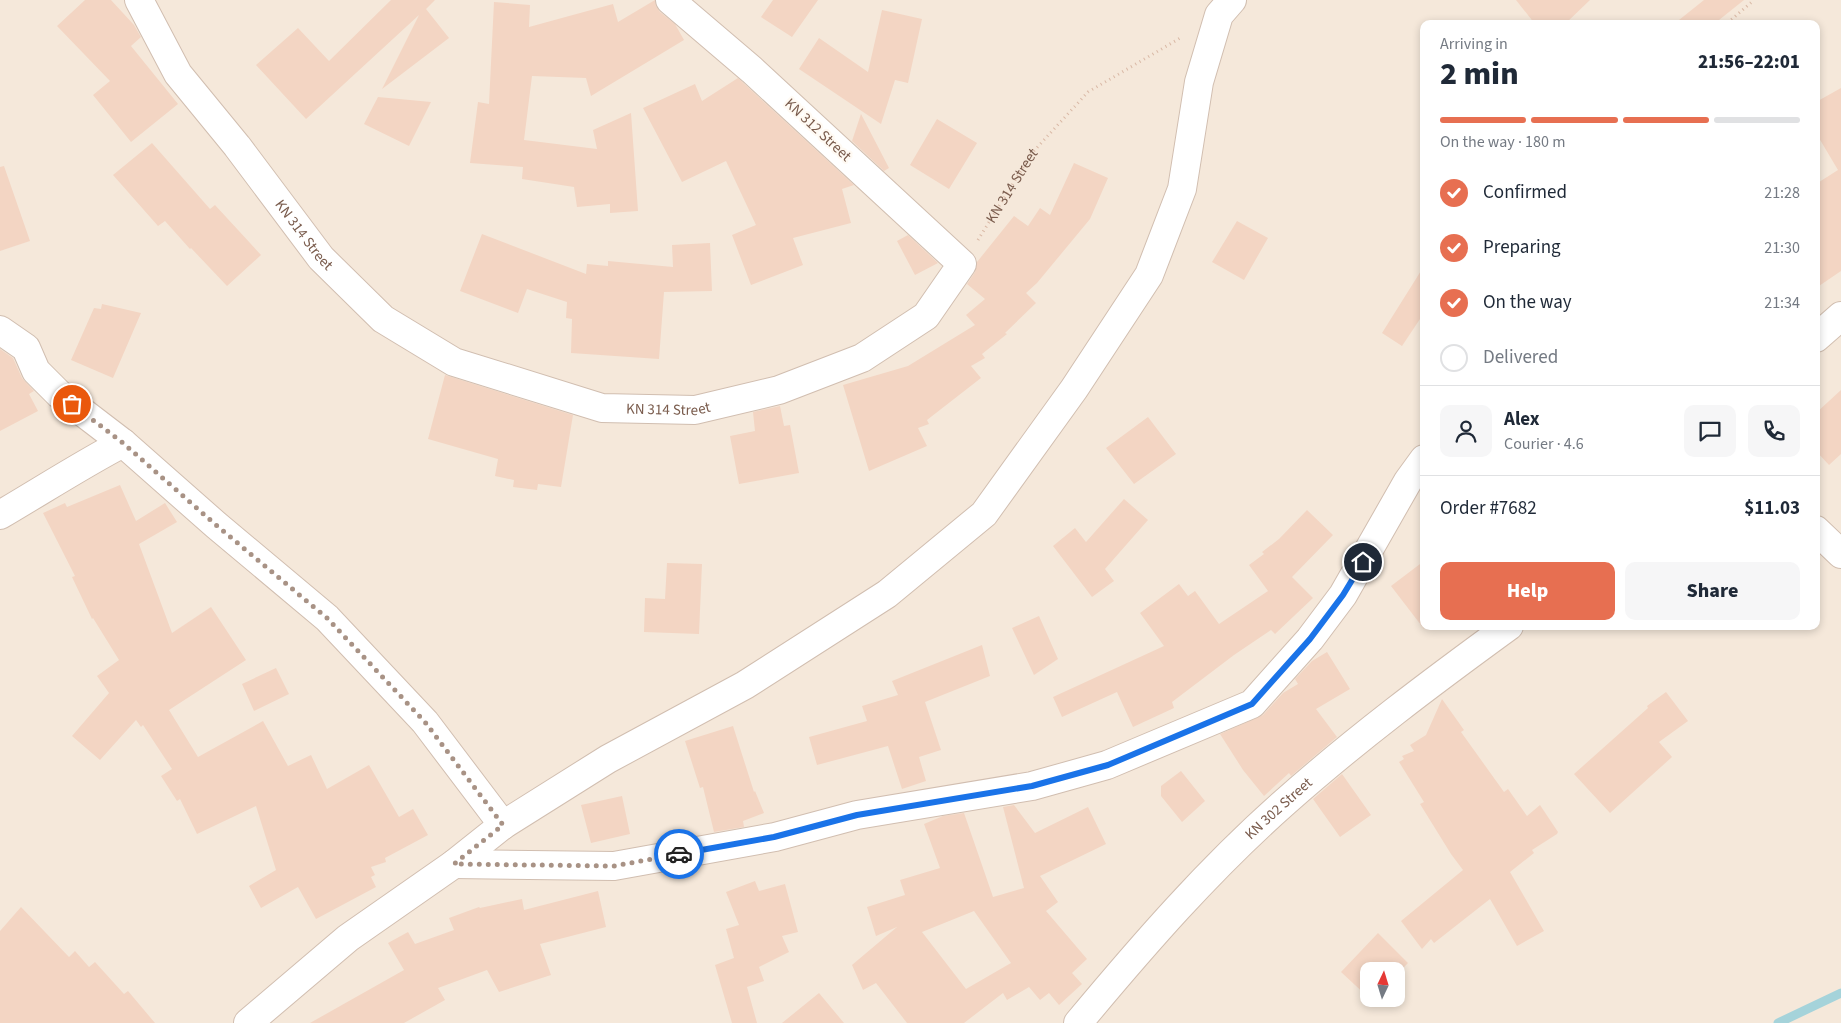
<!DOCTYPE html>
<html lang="en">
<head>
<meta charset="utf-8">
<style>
	:root { --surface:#fff; --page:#f6f6f7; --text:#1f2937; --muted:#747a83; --line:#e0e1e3; --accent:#e76f51 }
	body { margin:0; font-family:"Source Sans 3",sans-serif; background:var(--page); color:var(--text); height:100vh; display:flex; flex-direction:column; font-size:19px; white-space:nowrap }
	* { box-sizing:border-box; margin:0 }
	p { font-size:16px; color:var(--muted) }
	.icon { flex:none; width:28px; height:28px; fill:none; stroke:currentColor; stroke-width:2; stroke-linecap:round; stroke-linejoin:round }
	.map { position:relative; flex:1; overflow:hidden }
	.side { position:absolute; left:1420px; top:20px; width:400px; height:610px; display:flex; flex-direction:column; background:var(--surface); border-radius:10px; box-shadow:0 2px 8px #0003 }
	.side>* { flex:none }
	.needle { width:32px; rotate:4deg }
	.controls { position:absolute; left:1360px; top:962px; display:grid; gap:10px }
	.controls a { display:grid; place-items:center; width:45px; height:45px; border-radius:10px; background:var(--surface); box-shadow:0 2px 8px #0003; font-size:25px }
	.pin { position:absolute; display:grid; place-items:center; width:42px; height:42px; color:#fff; margin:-21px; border:2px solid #fff; border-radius:50%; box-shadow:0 1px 5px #0007 }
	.courier { position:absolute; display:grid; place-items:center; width:50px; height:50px; margin:-25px; border:4px solid #1a73e8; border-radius:50%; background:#fff; color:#222; box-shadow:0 1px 6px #0007 }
	.overview em { font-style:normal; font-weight:800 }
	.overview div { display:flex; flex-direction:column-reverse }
	.overview { display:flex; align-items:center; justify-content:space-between; height:85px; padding:0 20px }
	h1 { font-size:32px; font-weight:800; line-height:38px }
	.bar { display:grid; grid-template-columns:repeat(4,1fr); gap:8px 5px; align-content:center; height:60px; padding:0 20px }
	.bar i { height:6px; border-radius:4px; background:var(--line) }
	.bar .active { background:var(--accent) }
	.bar p { grid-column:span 4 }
	.line { display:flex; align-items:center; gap:12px; padding:0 20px; border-top:1px solid var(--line) }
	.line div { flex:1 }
	.round { display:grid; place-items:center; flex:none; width:52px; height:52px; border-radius:10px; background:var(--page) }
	ol { padding:0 20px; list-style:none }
	li { display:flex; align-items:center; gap:15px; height:55px }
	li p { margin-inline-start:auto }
	li .icon { padding:5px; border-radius:50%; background:var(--accent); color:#fff; stroke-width:4 }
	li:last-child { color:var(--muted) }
	li i { width:28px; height:28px; border:2px solid var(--line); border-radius:50% }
	.action { display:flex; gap:10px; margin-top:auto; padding:10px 20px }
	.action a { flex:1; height:58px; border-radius:10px; background:var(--accent); color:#fff; font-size:20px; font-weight:800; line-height:58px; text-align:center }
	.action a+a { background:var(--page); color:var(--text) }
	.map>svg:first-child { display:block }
</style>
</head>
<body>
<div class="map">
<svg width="1841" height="1023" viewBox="0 0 1841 1023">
	<rect width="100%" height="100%" fill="#fdf6ec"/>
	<path fill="#f5e8da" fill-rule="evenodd" d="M 0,0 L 1841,0 L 1841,1023 L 0,1023 ZM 1424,24 L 1816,24 L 1816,626 L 1424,626 ZM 1369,971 L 1396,971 L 1396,999 L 1369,999 Z"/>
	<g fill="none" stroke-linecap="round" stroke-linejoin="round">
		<path stroke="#a5d3da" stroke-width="9" d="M 1778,1023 L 1841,993"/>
	</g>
	<path fill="#f3d5c3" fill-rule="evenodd" d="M 85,0 L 111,0 L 134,25 L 141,37 L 131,46 L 178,104 L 131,142 L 93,95 L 110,81 L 57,26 Z
		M 391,0 L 435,0 L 426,9 L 449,38 L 382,89 L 419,15 L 306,119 L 256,65 L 298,28 L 329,61 Z
		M 655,0 L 656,6 L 660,12 L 675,24 L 684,40 L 591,96 L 586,78 L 532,76 L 524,140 L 597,149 L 593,130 L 631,113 L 638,211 L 610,213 L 610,204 L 577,207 L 574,187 L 522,179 L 523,167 L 470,163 L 478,102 L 489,104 L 494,2 L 530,5 L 529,27 L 613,4 L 618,22 Z
		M 773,0 L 818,0 L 792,37 L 761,17 Z
		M 1516,0 L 1590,0 L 1565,24 L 1535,24 Z
		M 1704,0 L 1744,0 L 1714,24 L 1674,24 Z
		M 882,10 L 922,19 L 908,83 L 895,80 L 881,124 L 799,69 L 819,38 L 868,72 Z
		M 738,78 L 854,185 L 842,189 L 851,223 L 793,238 L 803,265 L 751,285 L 732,235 L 756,225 L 726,161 L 682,182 L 643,108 L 695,84 L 702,101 Z
		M 1841,88 L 1841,271 L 1816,288 L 1816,184 L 1838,170 L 1816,133 L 1816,102 Z
		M 378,97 L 431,102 L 409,146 L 364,124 Z
		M 861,114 L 889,168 L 884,171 L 852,141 Z
		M 937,119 L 977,143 L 949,189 L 910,165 Z
		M 152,143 L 210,209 L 215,205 L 261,255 L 227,286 L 191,248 L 190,249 L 165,221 L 158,226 L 113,175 Z
		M 1074,163 L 1108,178 L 1090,219 L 1037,283 L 1026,293 L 1036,303 L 1005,333 L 1007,334 L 982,354 L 985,358 L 971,366 L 981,378 L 927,420 L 929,424 L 918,428 L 927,446 L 869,471 L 843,385 L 908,366 L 975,325 L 966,315 L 985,299 L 967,284 L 975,272 L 977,262 L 1014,216 L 1028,226 L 1040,208 L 1050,215 Z
		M 4,166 L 30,241 L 0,251 L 0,167 Z
		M 1237,221 L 1268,238 L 1244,280 L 1212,262 Z
		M 482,234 L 586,274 L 587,264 L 608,266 L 608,261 L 673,267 L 672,245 L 710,243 L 712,291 L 664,292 L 659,359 L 571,353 L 572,319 L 566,318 L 567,302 L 527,289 L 518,313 L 460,291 Z
		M 908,235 L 938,263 L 915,275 L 897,241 Z
		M 1424,266 L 1424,313 L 1402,346 L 1382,333 Z
		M 102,304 L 141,313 L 113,378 L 71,360 L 94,308 L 101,309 Z
		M 0,349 L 13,358 L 22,378 L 34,391 L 29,394 L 38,411 L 0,431 Z
		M 445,375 L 573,415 L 561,487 L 538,484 L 537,490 L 513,487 L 514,480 L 495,476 L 498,459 L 428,439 Z
		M 1841,390 L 1841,454 L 1829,465 L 1816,451 L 1816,413 Z
		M 780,406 L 784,426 L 790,425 L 799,473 L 739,484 L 730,436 L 755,431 L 753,412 Z
		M 1148,417 L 1176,454 L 1134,484 L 1106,448 Z
		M 120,485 L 136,521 L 165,503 L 177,522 L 139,544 L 172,633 L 211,607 L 246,660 L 169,710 L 198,757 L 263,721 L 288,766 L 311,755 L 327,789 L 369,765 L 399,817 L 413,809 L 428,835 L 385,858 L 386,862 L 371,867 L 375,875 L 371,877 L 376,887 L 316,919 L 298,887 L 261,908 L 249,886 L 276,870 L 256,806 L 197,834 L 180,799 L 177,801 L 161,776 L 172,769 L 143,725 L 141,727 L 136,720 L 100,760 L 72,736 L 109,693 L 97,676 L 119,660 L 93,618 L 92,619 L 72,577 L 75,576 L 43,513 L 65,503 L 67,507 Z
		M 1124,499 L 1148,520 L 1105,569 L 1114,581 L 1092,597 L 1053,546 L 1075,528 L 1086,542 Z
		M 1307,510 L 1333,535 L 1292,577 L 1313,598 L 1275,634 L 1271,630 L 1234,655 L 1172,702 L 1174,708 L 1133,727 L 1117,692 L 1062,717 L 1053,697 L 1164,646 L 1140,613 L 1179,584 L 1188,596 L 1195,591 L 1219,624 L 1268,591 L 1249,565 L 1264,554 L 1262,552 L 1279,539 Z
		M 1424,561 L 1424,629 L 1391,586 Z
		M 667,563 L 702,564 L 699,634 L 644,632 L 645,598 L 665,599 Z
		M 1039,616 L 1058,659 L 1034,675 L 1012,628 Z
		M 982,645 L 990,676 L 925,702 L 941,750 L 919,757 L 926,781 L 902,789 L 888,746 L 817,765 L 809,737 L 867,721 L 862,706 L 898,695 L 892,681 Z
		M 1327,652 L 1350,689 L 1316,709 L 1337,737 L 1291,776 L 1289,773 L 1264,796 L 1243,770 L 1220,734 L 1263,715 L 1283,693 L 1298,684 L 1295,679 L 1312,661 Z
		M 276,668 L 289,694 L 254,711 L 242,684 Z
		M 1666,692 L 1688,721 L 1659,742 L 1672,757 L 1610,813 L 1574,774 L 1648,708 L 1647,706 Z
		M 1442,699 L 1464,730 L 1461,732 L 1504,792 L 1508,789 L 1527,816 L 1540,805 L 1558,832 L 1557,834 L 1532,850 L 1534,853 L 1510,872 L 1544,931 L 1517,946 L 1490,899 L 1434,943 L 1431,939 L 1422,949 L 1401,921 L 1463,870 L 1451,854 L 1420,804 L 1424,802 L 1399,762 L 1404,759 L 1402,756 L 1414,751 L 1410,745 L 1426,735 Z
		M 733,726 L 754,792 L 755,791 L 764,813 L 743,821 L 744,827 L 714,832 L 703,787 L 700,788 L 685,741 Z
		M 1181,771 L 1205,801 L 1182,822 L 1161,796 L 1161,786 Z
		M 1342,774 L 1371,815 L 1340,837 L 1313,799 Z
		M 622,796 L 630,834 L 591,843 L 581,805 Z
		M 1014,805 L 1035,833 L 1088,807 L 1106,844 L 1040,876 L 1058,902 L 1046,911 L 1087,959 L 1072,973 L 1082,984 L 1059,1005 L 1049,993 L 1040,1000 L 1029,987 L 1007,1000 L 1003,993 L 964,1023 L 907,1023 L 876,983 L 863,990 L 852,965 L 897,927 L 876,936 L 867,907 L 905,895 L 900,880 L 940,868 L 924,824 L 943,816 L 964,813 L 993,897 L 1024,888 L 1003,807 ZM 974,911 L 1011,963 L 966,989 L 922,932 Z
		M 755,881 L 759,891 L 785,884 L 798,932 L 782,936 L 789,952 L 759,967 L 764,981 L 747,987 L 757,1023 L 732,1023 L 715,965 L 734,958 L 726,929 L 739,925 L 726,892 Z
		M 598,891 L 606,927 L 540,944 L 551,975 L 499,992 L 487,970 L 438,988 L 445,1000 L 404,1023 L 310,1023 L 404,970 L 388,943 L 408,932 L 415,944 L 454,930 L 449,918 L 479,907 L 480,908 L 522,899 L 524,910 Z
		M 21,907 L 69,957 L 75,951 L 89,967 L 95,962 L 124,994 L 128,991 L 155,1023 L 0,1023 L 0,931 Z
		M 1378,933 L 1408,963 L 1396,975 L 1396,971 L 1369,971 L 1369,998 L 1341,972 Z
		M 819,993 L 844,1023 L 782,1023 Z"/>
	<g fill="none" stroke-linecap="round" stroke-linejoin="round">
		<defs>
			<g id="minor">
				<path id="s2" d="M 139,0 L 178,74 L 237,146 L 321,258 L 383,319 L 454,362 L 602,408 L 695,410 L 779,390 L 862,358 L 926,316 L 962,264 L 752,70 L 670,0"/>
				<path d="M 0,330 L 26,348 L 36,371 L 59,394 L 123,443 L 216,525 L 327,618 L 425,722 L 503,825"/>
				<path d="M 1816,338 L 1841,316"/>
				<path d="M 0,515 C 41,491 81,465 123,443"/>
				<path d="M 1816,530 L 1841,554"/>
				<path d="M 454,864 L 614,866 L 775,837 L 857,815 L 1032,786 L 1107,765 L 1252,704 L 1310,639 L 1343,595 L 1408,481 L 1424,459"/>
				<path d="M 248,1023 L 348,938 L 454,864 L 503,825 L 608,759 L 745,685 L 887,594 L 984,514 L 1074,389 L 1149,275 L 1182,189 L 1199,82 L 1219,15 L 1232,0"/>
				<path id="s3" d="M 1078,1023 C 1143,945 1209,869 1285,802 C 1356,739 1432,682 1509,626"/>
			</g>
		</defs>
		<use href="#minor" stroke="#d1beb0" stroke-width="30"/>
		<g stroke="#d9b8a5" stroke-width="3" stroke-dasharray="1 4" stroke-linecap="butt">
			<path d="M 1733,24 L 1731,20 L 1754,0"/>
			<path id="s1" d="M 978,240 L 1032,153 L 1088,92 L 1182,37"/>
		</g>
		<use href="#minor" stroke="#fff" stroke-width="28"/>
	</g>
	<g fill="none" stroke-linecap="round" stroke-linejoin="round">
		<path stroke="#a89285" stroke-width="5" stroke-dasharray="0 9" d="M 72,404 L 123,443 L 216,525 L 327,618 L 425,722 L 503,825 L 454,864 L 614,866 L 679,854"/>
		<path stroke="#1a73e8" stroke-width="6" d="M 679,854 L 774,837 L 857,815 L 1032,786 L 1108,765 L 1252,704 L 1310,639 L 1343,595 L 1363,562"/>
	</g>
	<g text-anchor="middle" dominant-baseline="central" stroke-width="4.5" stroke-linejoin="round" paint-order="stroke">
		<g font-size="15" fill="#7a5c4d" stroke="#fffaf3">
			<text transform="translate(818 130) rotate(43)">KN 312 Street</text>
			<text stroke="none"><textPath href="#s1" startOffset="64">KN 314 Street</textPath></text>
			<text stroke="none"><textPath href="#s2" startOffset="288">KN 314 Street</textPath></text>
			<text stroke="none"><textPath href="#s2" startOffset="708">KN 314 Street</textPath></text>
			<text stroke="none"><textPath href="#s3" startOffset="294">KN 302 Street</textPath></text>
		</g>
	</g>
</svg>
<div class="controls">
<a><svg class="needle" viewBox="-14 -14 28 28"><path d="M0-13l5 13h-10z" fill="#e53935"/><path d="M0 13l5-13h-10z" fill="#747a83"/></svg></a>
</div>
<div class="pin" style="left:72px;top:404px;background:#ea580c"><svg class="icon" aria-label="bag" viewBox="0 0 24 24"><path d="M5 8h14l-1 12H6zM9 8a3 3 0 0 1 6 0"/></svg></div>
<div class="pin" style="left:1363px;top:562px;background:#1f2937"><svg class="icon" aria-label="home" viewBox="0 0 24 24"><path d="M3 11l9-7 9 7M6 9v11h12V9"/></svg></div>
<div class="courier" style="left:679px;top:854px"><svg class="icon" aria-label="car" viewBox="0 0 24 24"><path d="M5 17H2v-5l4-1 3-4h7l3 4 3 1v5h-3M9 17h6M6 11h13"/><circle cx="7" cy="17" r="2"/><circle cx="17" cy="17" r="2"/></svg></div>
<section class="side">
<div class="overview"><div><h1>2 min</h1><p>Arriving in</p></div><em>21:56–22:01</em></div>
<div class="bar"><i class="active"></i><i class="active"></i><i class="active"></i><i></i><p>On the way · 180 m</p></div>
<ol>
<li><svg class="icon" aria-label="check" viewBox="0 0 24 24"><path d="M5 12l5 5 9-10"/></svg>Confirmed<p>21:28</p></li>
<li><svg class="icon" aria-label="check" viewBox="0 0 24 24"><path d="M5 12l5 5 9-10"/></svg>Preparing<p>21:30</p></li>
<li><svg class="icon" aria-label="check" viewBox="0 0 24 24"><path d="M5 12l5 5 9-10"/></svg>On the way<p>21:34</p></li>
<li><i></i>Delivered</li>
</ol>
<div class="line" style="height:90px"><a class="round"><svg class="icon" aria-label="person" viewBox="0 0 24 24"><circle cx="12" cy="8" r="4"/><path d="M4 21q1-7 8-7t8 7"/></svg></a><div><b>Alex</b><p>Courier · 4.6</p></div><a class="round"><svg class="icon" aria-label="chat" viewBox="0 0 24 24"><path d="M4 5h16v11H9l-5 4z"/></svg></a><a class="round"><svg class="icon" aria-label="phone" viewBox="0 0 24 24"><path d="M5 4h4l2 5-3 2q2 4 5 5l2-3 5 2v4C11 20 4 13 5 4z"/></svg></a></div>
<div class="line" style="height:65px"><div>Order #7682</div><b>$11.03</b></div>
<div class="action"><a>Help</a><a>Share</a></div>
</section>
</div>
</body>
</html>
